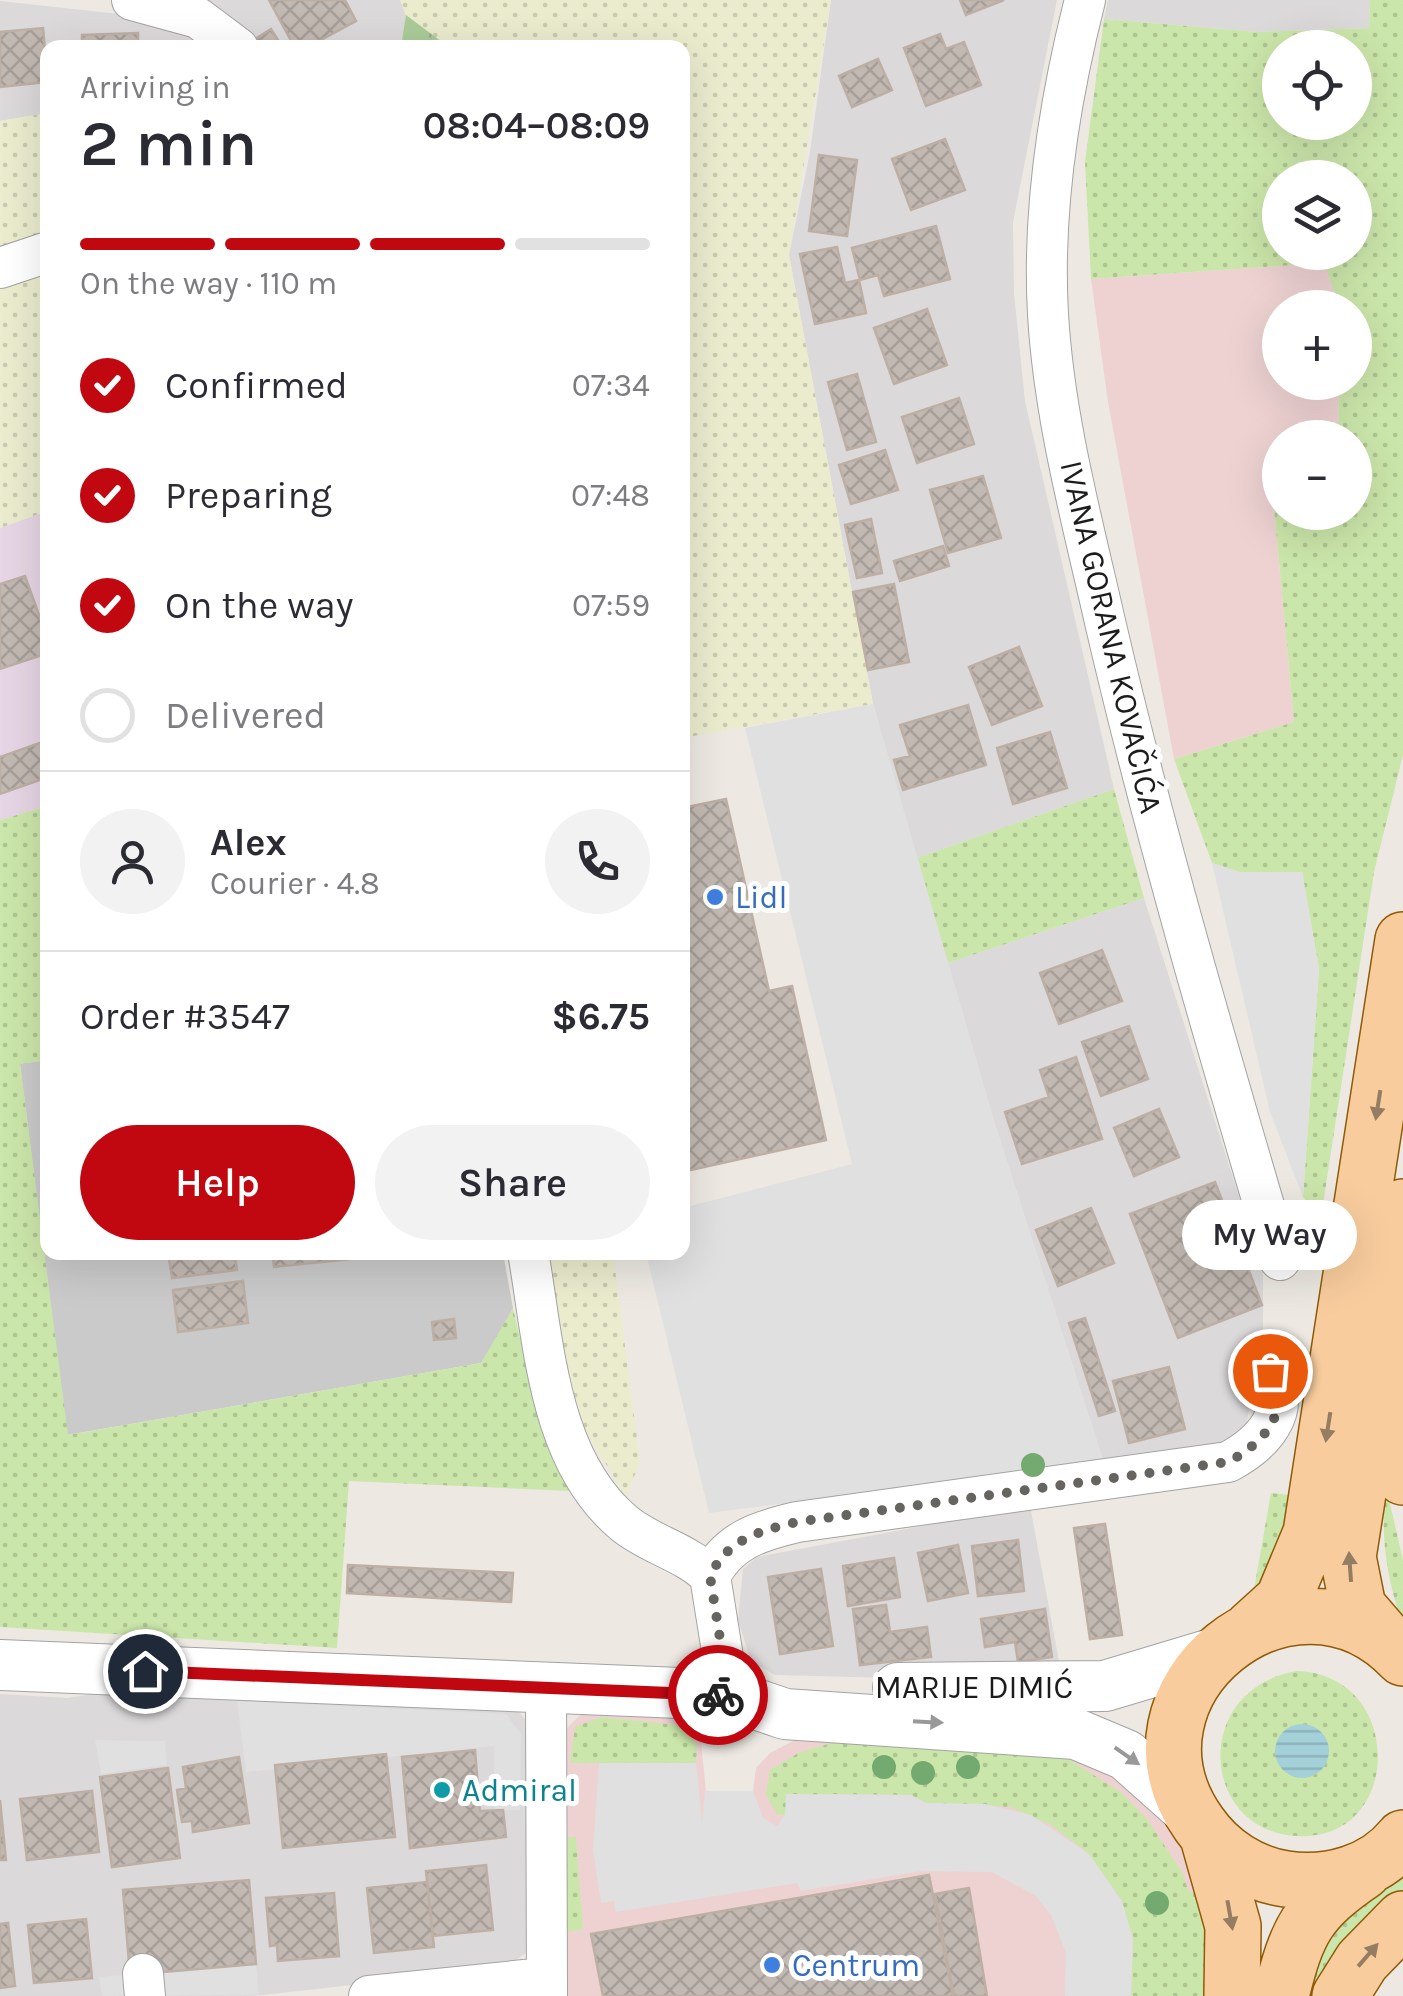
<!DOCTYPE html>
<html lang="en">
<head>
<meta charset="utf-8">
<style>
	:root { --surface:#fff; --page:#f2f2f3; --text:#2b2b33; --muted:#7c7c81; --line:#e1e1e2; --accent:#c10811 }
	body { margin:0; font-family:Karla,sans-serif; background:var(--page); color:var(--text); height:100vh; display:flex; flex-direction:column; font-size:38px; white-space:nowrap }
	* { box-sizing:border-box; margin:0 }
	p { font-size:32px; color:var(--muted) }
	.icon { flex:none; width:55px; height:55px; fill:none; stroke:currentColor; stroke-width:2; stroke-linecap:round; stroke-linejoin:round }
	.map { position:relative; flex:1; overflow:hidden }
	.details { position:absolute; left:40px; top:40px; width:650px; height:1220px; display:flex; flex-direction:column; background:var(--surface); border-radius:20px; box-shadow:0 10px 40px #0002 }
	.details>* { flex:none }
	.fabs { position:absolute; left:1262px; top:30px; display:grid; gap:20px }
	.fabs a { display:grid; place-items:center; width:110px; height:110px; border-radius:50%; background:var(--surface); box-shadow:0 10px 40px #0002; font-size:50px }
	.pin { position:absolute; display:grid; place-items:center; width:85px; height:85px; color:#fff; margin:-42px; border:5px solid #fff; border-radius:50%; box-shadow:0 2px 10px #0007 }
	.courier { position:absolute; display:grid; place-items:center; width:100px; height:100px; margin:-50px; border:8px solid #c10811; border-radius:50%; background:#fff; color:#222; box-shadow:0 2px 12px #0007 }
	.bubble { position:absolute; height:70px; border-radius:35px; background:var(--surface); box-shadow:0 10px 40px #0002; font-size:32px; font-weight:600; line-height:70px; text-align:center }
	.overview em { font-style:normal; font-weight:600 }
	.overview div { display:flex; flex-direction:column-reverse }
	.overview { display:flex; align-items:center; justify-content:space-between; height:170px; padding:0 40px }
	h1 { font-size:65px; font-weight:600; line-height:75px }
	.bar { display:grid; grid-template-columns:repeat(4,1fr); gap:15px 10px; align-content:center; height:120px; padding:0 40px }
	.bar i { height:12px; border-radius:8px; background:var(--line) }
	.bar .active { background:var(--accent) }
	.bar p { grid-column:span 4 }
	.line { display:flex; align-items:center; gap:25px; padding:0 40px; border-top:2px solid var(--line) }
	.line div { flex:1 }
	.round { display:grid; place-items:center; flex:none; width:105px; height:105px; border-radius:52px; background:var(--page) }
	ol { padding:0 40px; list-style:none }
	li { display:flex; align-items:center; gap:30px; height:110px }
	li p { margin-inline-start:auto }
	li .icon { padding:10px; border-radius:50%; background:var(--accent); color:#fff; stroke-width:4 }
	li:last-child { color:var(--muted) }
	li i { width:55px; height:55px; border:5px solid var(--line); border-radius:50% }
	.primary-button { display:flex; gap:20px; margin-top:auto; padding:20px 40px }
	.primary-button a { flex:1; height:115px; border-radius:60px; background:var(--accent); color:#fff; font-size:40px; font-weight:600; line-height:115px; text-align:center }
	.primary-button a+a { background:var(--page); color:var(--text) }
	.map>svg:first-child { display:block }
</style>
</head>
<body>
<div class="map">
<svg width="1403" height="1996" viewBox="0 0 1403 1996">
	<defs>
		<pattern id="farmland-dots" width="8" height="8" patternUnits="userSpaceOnUse" patternTransform="scale(2.5)"><rect width="8" height="8" fill="#ebecce"/><path d="M2 2h.1M6 6h.1" fill="none" stroke="#c9cab0" stroke-width="1.8" stroke-linecap="round"/></pattern>
		<pattern id="grass-dots" width="8" height="8" patternUnits="userSpaceOnUse" patternTransform="scale(2.5)"><rect width="8" height="8" fill="#cbe6aa"/><path d="M2 2h.1M6 6h.1" fill="none" stroke="#aec592" stroke-width="1.8" stroke-linecap="round"/></pattern>
		<pattern id="forest-crowns" width="20" height="18" patternUnits="userSpaceOnUse" patternTransform="scale(2.5)"><rect width="20" height="18" fill="#aacb99"/><path d="M2 6a3 3 0 1 1 6 0M12 15a3 3 0 1 1 6 0" fill="none" stroke="#92ae83"/></pattern>
		<pattern id="water-rules" width="6" height="5" patternUnits="userSpaceOnUse" patternTransform="scale(2.5)"><rect width="6" height="5" fill="#a4d0da"/><path d="M0 2.5h6" fill="none" stroke="#8db2ba"/></pattern>
		<pattern id="building-cross-hatch" width="8" height="8" patternUnits="userSpaceOnUse" patternTransform="scale(2.5)"><rect width="8" height="8" fill="#c2b9b2"/><path d="M0 0l8 8M0 8l8-8" fill="none" stroke="#a69e98"/></pattern>
	</defs>
	<rect width="100%" height="100%" fill="#ede9e2"/>
	<path fill="#dbd9d9" d="M 192,0 L 400,0 L 406,15 L 403,47 L 254,47 Z
		M 831,0 L 1057,0 L 1013,222 L 1014,294 L 1025,401 L 1114,789 L 917,858 L 873,704 L 789,255 L 810,152 Z
		M 1108,0 L 1370,0 L 1369,28 L 1258,32 L 1104,19 Z
		M 0,1 L 156,18 L 219,47 L 48,48 L 47,113 L 0,121 Z
		M 1144,898 L 1263,1272 L 1263,1330 L 1246,1426 L 1224,1445 L 1104,1463 L 993,1118 L 948,963 Z
		M 1030,1506 L 1061,1672 L 932,1679 L 775,1675 L 751,1661 L 738,1620 L 743,1569 L 757,1557 Z
		M 108,1692 L 513,1706 L 528,1722 L 526,1953 L 509,1965 L 486,1970 L 253,1996 L 0,1996 L 0,1694 L 67,1698 Z"/>
	<path fill="#eed2d2" d="M 1325,263 L 1340,307 L 1280,308 L 1280,382 L 1339,383 L 1338,437 L 1280,438 L 1280,507 L 1274,508 L 1294,722 L 1174,759 L 1108,402 L 1091,279 Z
		M 593,1711 L 672,1717 L 685,1724 L 701,1742 L 706,1791 L 753,1791 L 756,1768 L 770,1753 L 797,1739 L 1086,1755 L 1153,1809 L 1186,1852 L 1220,1996 L 561,1996 L 565,1730 L 580,1715 Z"/>
	<path fill="#e6d5e4" d="M 47,511 L 47,806 L 0,820 L 0,528 Z"/>
	<path fill="#cacaca" d="M 47,1060 L 48,1252 L 503,1253 L 513,1308 L 498,1338 L 481,1363 L 67,1435 L 20,1064 Z"/>
	<path fill="url(#farmland-dots)" d="M 400,0 L 831,0 L 789,255 L 873,704 L 683,738 L 682,48 L 443,47 L 406,15 Z
		M 47,113 L 47,239 L 0,255 L 0,121 Z
		M 47,267 L 47,511 L 0,528 L 0,282 Z
		M 547,1253 L 613,1253 L 640,1462 L 626,1496 L 583,1428 L 570,1386 Z"/>
	<path fill="url(#grass-dots)" fill-rule="evenodd" d="M 1370,0 L 1403,0 L 1403,755 L 1374,872 L 1321,1217 L 1303,1197 L 1319,969 L 1302,872 L 1239,872 L 1212,863 L 1174,759 L 1294,722 L 1274,508 L 1280,507 L 1280,512 L 1355,512 L 1355,438 L 1338,437 L 1339,383 L 1355,382 L 1355,308 L 1340,307 L 1324,263 L 1091,279 L 1085,162 L 1104,19 L 1258,32 L 1369,28 ZM 1280,48 L 1355,48 L 1355,122 L 1280,122 ZM 1280,178 L 1355,178 L 1355,252 L 1280,252 Z
		M 1114,789 L 1144,898 L 948,963 L 917,858 Z
		M 47,806 L 47,1060 L 20,1064 L 68,1435 L 481,1363 L 513,1308 L 533,1394 L 570,1491 L 349,1481 L 337,1648 L 0,1627 L 0,820 Z
		M 1386,1486 L 1403,1560 L 1403,1625 C 1386,1578 1380,1535 1386,1486 Z
		M 1271,1493 L 1290,1495 L 1292,1538 L 1253,1595 Z
		M 1297,1671 C 1403,1675 1403,1831 1308,1836 C 1201,1842 1186,1690 1297,1671 ZM 1292,1727 L 1318,1773 L 1301,1778 L 1276,1744 Z
		M 601,1717 L 677,1725 L 697,1744 L 696,1763 L 570,1763 L 575,1727 Z
		M 843,1740 L 1051,1753 L 1068,1759 L 1122,1793 L 1147,1819 L 1182,1872 L 1189,1892 L 1206,1894 L 1220,1996 L 1131,1996 L 1133,1939 L 1089,1854 L 1051,1825 L 1010,1807 L 926,1803 L 911,1795 L 824,1794 L 785,1815 L 777,1814 L 766,1795 L 770,1770 L 800,1752 Z
		M 568,1837 L 576,1837 L 583,1929 L 563,1933 Z
		M 1403,1873 L 1403,1908 L 1322,1996 L 1308,1996 C 1326,1931 1350,1912 1403,1873 Z"/>
	<path fill="url(#forest-crowns)" d="M 406,15 L 442,42 L 443,47 L 401,47 Z"/>
	<path fill="#e0e0e0" d="M 873,704 L 993,1118 L 1104,1463 L 709,1513 L 646,1253 L 682,1252 L 683,1208 L 852,1164 L 745,728 Z
		M 1212,863 L 1240,872 L 1302,872 L 1319,969 L 1303,1197 L 1270,1112 Z
		M 237,1701 L 506,1714 L 521,1734 L 520,1810 L 494,1810 L 494,1746 L 246,1772 Z
		M 95,1740 L 165,1741 L 167,1765 L 101,1774 Z
		M 599,1763 L 696,1763 L 702,1822 L 705,1791 L 753,1791 L 763,1818 L 777,1826 L 785,1815 L 786,1794 L 911,1795 L 926,1803 L 985,1804 L 1031,1815 L 1089,1854 L 1122,1901 L 1133,1939 L 1131,1996 L 1065,1996 L 1066,1953 L 1051,1915 L 1036,1896 L 992,1872 L 921,1871 L 801,1891 L 797,1883 L 616,1912 L 614,1901 L 601,1903 L 593,1849 Z
		M 256,1964 L 259,1995 L 102,1996 L 99,1977 Z"/>
	<path fill="url(#water-rules)" d="M1275 1751a27 27 0 1 1 54 0a27 27 0 1 1-54 0Z"/>
	<path fill="url(#building-cross-hatch)" stroke="#beafa5" stroke-width="2.5" d="M 269,0 L 345,0 L 356,21 L 306,48 L 295,48 Z
		M 960,0 L 1004,0 L 966,15 Z
		M 43,28 L 48,82 L 0,87 L 0,32 Z
		M 271,29 L 283,48 L 256,48 L 252,41 Z
		M 138,33 L 138,48 L 82,48 L 82,35 Z
		M 940,34 L 946,49 L 964,42 L 981,85 L 926,106 L 904,48 Z
		M 878,59 L 892,90 L 852,107 L 839,76 Z
		M 945,139 L 965,190 L 911,210 L 892,159 Z
		M 819,155 L 857,160 L 847,236 L 809,231 Z
		M 936,226 L 950,279 L 884,296 L 878,275 L 860,280 L 852,248 Z
		M 837,247 L 845,283 L 859,280 L 866,313 L 815,324 L 800,254 Z
		M 927,309 L 947,365 L 894,384 L 874,328 Z
		M 857,374 L 876,442 L 847,450 L 828,382 Z
		M 959,398 L 974,444 L 917,463 L 902,417 Z
		M 885,450 L 898,490 L 851,504 L 839,465 Z
		M 983,476 L 1001,538 L 948,553 L 930,490 Z
		M 871,519 L 882,573 L 857,578 L 845,525 Z
		M 943,546 L 949,566 L 900,581 L 894,561 Z
		M 25,576 L 48,640 L 48,653 L 0,669 L 0,584 Z
		M 894,584 L 909,662 L 868,670 L 853,592 Z
		M 1019,647 L 1042,706 L 992,725 L 969,667 Z
		M 968,705 L 986,765 L 903,790 L 894,760 L 910,756 L 900,725 Z
		M 1050,732 L 1067,788 L 1013,804 L 997,748 Z
		M 48,740 L 48,777 L 0,794 L 0,757 Z
		M 726,799 L 769,991 L 792,986 L 826,1140 L 682,1172 L 682,808 Z
		M 1102,950 L 1122,1001 L 1059,1024 L 1040,973 Z
		M 1129,1026 L 1148,1079 L 1101,1096 L 1082,1042 Z
		M 1076,1057 L 1102,1139 L 1022,1164 L 1005,1112 L 1049,1097 L 1040,1070 Z
		M 1159,1109 L 1179,1157 L 1134,1176 L 1114,1128 Z
		M 1215,1182 L 1262,1305 L 1178,1338 L 1130,1214 Z
		M 1091,1208 L 1114,1263 L 1058,1286 L 1036,1230 Z
		M 168,1252 L 234,1252 L 237,1270 L 172,1278 Z
		M 272,1252 L 399,1252 L 399,1254 L 274,1267 Z
		M 243,1281 L 248,1323 L 178,1332 L 173,1290 Z
		M 1085,1318 L 1115,1411 L 1099,1416 L 1069,1323 Z
		M 454,1319 L 456,1338 L 434,1340 L 432,1322 Z
		M 1169,1367 L 1185,1429 L 1129,1443 L 1113,1381 Z
		M 1105,1524 L 1122,1635 L 1090,1639 L 1074,1528 Z
		M 1018,1540 L 1024,1591 L 978,1596 L 972,1546 Z
		M 958,1545 L 968,1593 L 928,1601 L 918,1553 Z
		M 894,1558 L 900,1597 L 848,1606 L 843,1566 Z
		M 348,1565 L 513,1573 L 511,1602 L 347,1593 Z
		M 821,1569 L 833,1646 L 780,1654 L 768,1577 Z
		M 886,1605 L 890,1632 L 927,1627 L 931,1657 L 860,1665 L 853,1609 Z
		M 1045,1609 L 1052,1657 L 1018,1662 L 1015,1642 L 985,1647 L 981,1619 Z
		M 475,1750 L 480,1811 L 503,1810 L 506,1837 L 410,1848 L 402,1757 Z
		M 386,1754 L 395,1837 L 283,1848 L 275,1765 Z
		M 239,1757 L 249,1823 L 193,1832 L 192,1821 L 182,1822 L 177,1790 L 186,1788 L 183,1767 Z
		M 168,1768 L 180,1858 L 112,1867 L 100,1777 Z
		M 92,1791 L 99,1852 L 27,1860 L 20,1799 Z
		M 0,1800 L 6,1860 L 0,1860 Z
		M 486,1865 L 493,1930 L 433,1936 L 426,1871 Z
		M 929,1875 L 953,1996 L 603,1996 L 591,1934 Z
		M 249,1880 L 256,1964 L 130,1975 L 123,1890 Z
		M 427,1882 L 434,1947 L 374,1953 L 367,1888 Z
		M 969,1888 L 987,1996 L 954,1996 L 935,1894 Z
		M 334,1893 L 339,1956 L 278,1961 L 277,1945 L 270,1946 L 266,1898 Z
		M 86,1919 L 92,1978 L 34,1983 L 28,1925 Z
		M 8,1923 L 15,1986 L 0,1988 L 0,1924 Z"/>
	<g fill="none" stroke-linecap="round" stroke-linejoin="round">
		<defs>
			<path id="minor" d="M 132,0 L 198,18 L 238,48
				M 1085,0 C 1059,102 1042,209 1048,314 C 1054,419 1083,524 1106,626 C 1156,840 1218,1050 1280,1260
				M 0,268 L 48,252
				M 528,1252 C 544,1342 548,1461 625,1524 C 651,1545 686,1552 710,1576
				M 546,1686 L 547,1996
				M 729,1695 L 710,1576 C 729,1540 759,1531 797,1522 L 1228,1462 C 1262,1444 1294,1411 1270,1371
				M 143,1974 L 145,1996
				M 369,1996 L 544,1978"/>
			<path id="tertiary" d="M 0,1665 L 729,1695 L 785,1714 L 1076,1734 L 1126,1755 L 1190,1812
				M 898,1688 L 1105,1686 L 1215,1653"/>
			<path id="primary" d="M 1398,1385 L 1403,1477
				M 1251,1629 L 1283,1600 L 1311,1533 L 1403,940
				M 1390,1644 L 1358,1607 L 1348,1557 L 1403,1207
				M 1403,1658 C 1292,1541 1105,1693 1199,1824 C 1219,1853 1251,1874 1286,1879 C 1328,1885 1375,1873 1403,1838
				M 1208,1837 L 1233,1926 L 1232,1996
				M 1281,1996 C 1297,1930 1307,1910 1364,1871
				M 1340,1996 L 1362,1961 L 1403,1919"/>
		</defs>
		<use href="#minor" stroke="#a3a3a3" stroke-width="42"/>
		<use href="#tertiary" stroke="#a3a3a3" stroke-width="52"/>
		<use href="#primary" stroke="#8f5b06" stroke-width="58"/>
		<use href="#minor" stroke="#fff" stroke-width="40"/>
		<use href="#tertiary" stroke="#fff" stroke-width="50"/>
		<use href="#primary" stroke="#f8cc9d" stroke-width="55"/>
	</g>
	<g fill="#73aa70">
		<circle cx="1033" cy="1465" r="12"/>
		<circle cx="884" cy="1767" r="12"/>
		<circle cx="968" cy="1767" r="12"/>
		<circle cx="923" cy="1773" r="12"/>
		<circle cx="1157" cy="1903" r="12"/>
	</g>
	<defs><path id="oneway-solid" d="M-6-.8H1V-3.2L6.5 0L1 3.2V.8H-6Z" transform="scale(2.5)"/></defs>
	<g fill="#957d63">
		<use href="#oneway-solid" transform="translate(1378 1105) rotate(99)"/>
		<use href="#oneway-solid" transform="translate(1328 1427) rotate(99)"/>
		<use href="#oneway-solid" transform="translate(1350 1567) rotate(-94)"/>
		<use href="#oneway-solid" transform="translate(1230 1915) rotate(80)"/>
		<use href="#oneway-solid" transform="translate(1368 1955) rotate(-49)"/>
	</g>
	<g fill="#999">
		<use href="#oneway-solid" transform="translate(928 1722) rotate(3)"/>
		<use href="#oneway-solid" transform="translate(1127 1756) rotate(35)"/>
	</g>
	<g fill="none" stroke-linecap="round" stroke-linejoin="round">
		<path stroke="#656461" stroke-width="10" stroke-dasharray="0 18" d="M 718,1695 L 729,1695 L 710,1576 C 728,1539 759,1531 797,1522 L 1228,1462 C 1262,1444 1294,1411 1270,1371"/>
		<path stroke="#c10811" stroke-width="12" d="M 145,1671 L 718,1695"/>
	</g>
	<g fill="#3f7fe0" stroke="#fff" stroke-width="4">
		<circle cx="715" cy="897" r="10"/>
		<circle cx="772" cy="1965" r="10"/>
	</g>
	<circle fill="#0f9aa8" stroke="#fff" stroke-width="4" cx="442" cy="1790" r="10"/>
	<g text-anchor="middle" dominant-baseline="central" stroke-width="10" stroke-linejoin="round" paint-order="stroke">
		<g font-size="32" fill="#1c1c1c" stroke="#fff">
			<text transform="translate(1111 637) rotate(77)">IVANA GORANA KOVAČIĆA</text>
			<text x="974" y="1687">MARIJE DIMIĆ</text>
		</g>
		<g font-size="32" fill="#366cbe" stroke="#fff" text-anchor="start">
			<text x="735" y="897">Lidl</text>
			<text x="792" y="1965">Centrum</text>
		</g>
		<g font-size="32" fill="#0d838f" stroke="#fff" text-anchor="start">
			<text x="462" y="1790">Admiral</text>
		</g>
	</g>
</svg>
<div class="fabs">
<a><svg class="icon" aria-label="locate" viewBox="0 0 24 24"><circle cx="12" cy="12" r="6"/><path d="M12 2v4M12 18v4M2 12h4M18 12h4"/></svg></a>
<a><svg class="icon" aria-label="layers" viewBox="0 0 24 24"><path d="M12 4l9 5-9 5-9-5zM3 14l9 5 9-5"/></svg></a>
<a>+</a>
<a>−</a>
</div>
<div class="pin" style="left:1270px;top:1371px;background:#ea580c"><svg class="icon" aria-label="bag" viewBox="0 0 24 24"><path d="M5 8h14l-1 12H6zM9 8a3 3 0 0 1 6 0"/></svg></div>
<div class="pin" style="left:145px;top:1671px;background:#1f2937"><svg class="icon" aria-label="home" viewBox="0 0 24 24"><path d="M3 11l9-7 9 7M6 9v11h12V9"/></svg></div>
<div class="courier" style="left:718px;top:1695px"><svg class="icon" aria-label="bike" viewBox="0 0 24 24"><circle cx="6" cy="16" r="4"/><circle cx="18" cy="16" r="4"/><path d="M6 16l4-8h5l3 8M10 8l3 8H6M13 5h3"/></svg></div>
<div class="bubble" style="left:1182px;top:1200px;width:175px">My Way</div>
<section class="details">
<div class="overview"><div><h1>2 min</h1><p>Arriving in</p></div><em>08:04–08:09</em></div>
<div class="bar"><i class="active"></i><i class="active"></i><i class="active"></i><i></i><p>On the way · 110 m</p></div>
<ol>
<li><svg class="icon" aria-label="check" viewBox="0 0 24 24"><path d="M5 12l5 5 9-10"/></svg>Confirmed<p>07:34</p></li>
<li><svg class="icon" aria-label="check" viewBox="0 0 24 24"><path d="M5 12l5 5 9-10"/></svg>Preparing<p>07:48</p></li>
<li><svg class="icon" aria-label="check" viewBox="0 0 24 24"><path d="M5 12l5 5 9-10"/></svg>On the way<p>07:59</p></li>
<li><i></i>Delivered</li>
</ol>
<div class="line" style="height:180px"><a class="round"><svg class="icon" aria-label="person" viewBox="0 0 24 24"><circle cx="12" cy="8" r="4"/><path d="M4 21q1-7 8-7t8 7"/></svg></a><div><b>Alex</b><p>Courier · 4.8</p></div><a class="round"><svg class="icon" aria-label="phone" viewBox="0 0 24 24"><path d="M5 4h4l2 5-3 2q2 4 5 5l2-3 5 2v4C11 20 4 13 5 4z"/></svg></a></div>
<div class="line" style="height:130px"><div>Order #3547</div><b>$6.75</b></div>
<div class="primary-button"><a>Help</a><a>Share</a></div>
</section>
</div>
</body>
</html>
